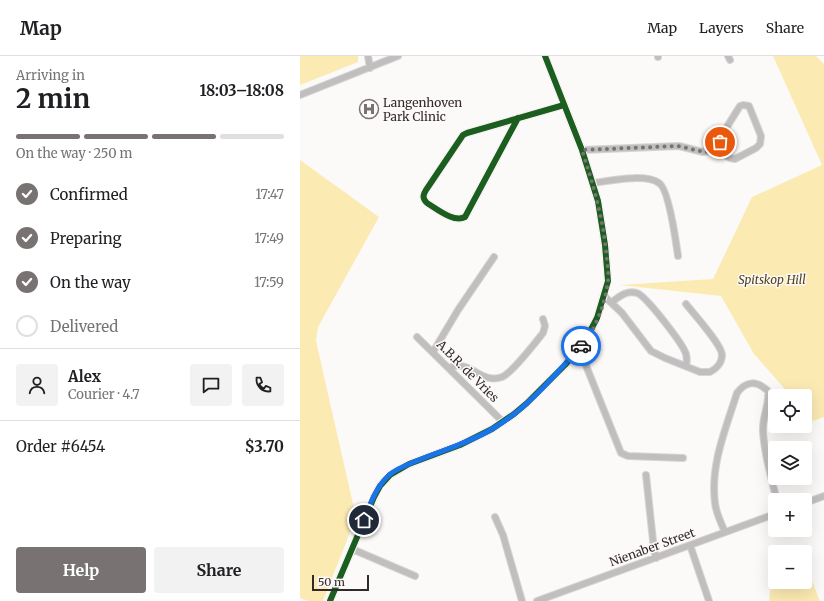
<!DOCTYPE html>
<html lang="en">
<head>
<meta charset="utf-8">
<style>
	:root { --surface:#fff; --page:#f2f2f2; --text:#202124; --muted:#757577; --line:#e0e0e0; --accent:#787372 }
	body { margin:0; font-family:Merriweather,serif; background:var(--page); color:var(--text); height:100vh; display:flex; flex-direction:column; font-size:15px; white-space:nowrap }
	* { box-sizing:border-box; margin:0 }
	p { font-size:13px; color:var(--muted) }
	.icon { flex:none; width:22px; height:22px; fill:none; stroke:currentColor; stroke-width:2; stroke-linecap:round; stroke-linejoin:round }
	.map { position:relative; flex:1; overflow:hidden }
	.drawer { display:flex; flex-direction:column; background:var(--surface); width:300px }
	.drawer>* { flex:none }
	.tools { position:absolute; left:468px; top:333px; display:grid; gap:8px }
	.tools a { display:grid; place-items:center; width:44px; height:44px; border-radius:4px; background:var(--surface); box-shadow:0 4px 16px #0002; font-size:20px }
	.scale { position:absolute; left:12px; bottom:10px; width:57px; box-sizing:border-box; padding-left:4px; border:2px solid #312a29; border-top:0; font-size:11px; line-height:14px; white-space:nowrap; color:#312a29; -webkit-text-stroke:3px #fdf9f8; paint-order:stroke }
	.pin { position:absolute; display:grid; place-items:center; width:34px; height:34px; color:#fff; margin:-17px; border:2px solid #fff; border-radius:50%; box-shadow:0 1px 4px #0007 }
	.courier { position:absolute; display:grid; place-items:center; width:40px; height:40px; margin:-20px; border:3px solid #1a73e8; border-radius:50%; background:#fff; color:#222; box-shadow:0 1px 5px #0007 }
	.head em { font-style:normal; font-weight:700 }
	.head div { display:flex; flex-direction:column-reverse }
	.head { display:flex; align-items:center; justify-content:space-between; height:68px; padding:0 16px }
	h1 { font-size:26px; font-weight:700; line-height:30px }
	.bar { display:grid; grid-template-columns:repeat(4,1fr); gap:6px 4px; align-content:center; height:48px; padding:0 16px }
	.bar i { height:5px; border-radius:3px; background:var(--line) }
	.bar .on { background:var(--accent) }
	.bar p { grid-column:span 4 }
	.line { display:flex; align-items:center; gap:10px; padding:0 16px; border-top:1px solid var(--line) }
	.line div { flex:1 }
	.round { display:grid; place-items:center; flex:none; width:42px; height:42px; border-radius:4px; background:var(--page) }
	ol { padding:0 16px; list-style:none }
	li { display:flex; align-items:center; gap:12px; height:44px }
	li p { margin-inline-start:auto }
	li .icon { padding:4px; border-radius:50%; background:var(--accent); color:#fff; stroke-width:4 }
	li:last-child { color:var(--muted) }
	li i { width:22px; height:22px; border:2px solid var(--line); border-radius:50% }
	.action { display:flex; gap:8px; margin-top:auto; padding:8px 16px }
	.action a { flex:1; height:46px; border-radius:4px; background:var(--accent); color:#fff; font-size:16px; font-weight:700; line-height:46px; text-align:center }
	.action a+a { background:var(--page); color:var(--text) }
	header { display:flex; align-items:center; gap:24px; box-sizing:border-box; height:56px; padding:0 20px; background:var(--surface); border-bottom:1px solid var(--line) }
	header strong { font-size:19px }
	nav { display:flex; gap:22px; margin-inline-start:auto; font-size:14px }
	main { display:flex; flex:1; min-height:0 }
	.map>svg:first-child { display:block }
</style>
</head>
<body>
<header>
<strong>Map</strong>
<nav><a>Map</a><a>Layers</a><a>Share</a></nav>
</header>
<main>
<section class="drawer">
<div class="head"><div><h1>2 min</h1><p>Arriving in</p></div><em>18:03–18:08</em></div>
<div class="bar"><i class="on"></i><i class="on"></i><i class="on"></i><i></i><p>On the way · 250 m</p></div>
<ol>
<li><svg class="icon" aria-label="check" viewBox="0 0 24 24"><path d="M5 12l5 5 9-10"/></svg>Confirmed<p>17:47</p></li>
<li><svg class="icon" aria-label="check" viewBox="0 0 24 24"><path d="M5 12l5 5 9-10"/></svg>Preparing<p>17:49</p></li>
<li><svg class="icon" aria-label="check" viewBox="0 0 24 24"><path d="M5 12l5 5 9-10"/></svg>On the way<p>17:59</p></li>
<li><i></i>Delivered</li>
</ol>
<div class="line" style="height:72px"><a class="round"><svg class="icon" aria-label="person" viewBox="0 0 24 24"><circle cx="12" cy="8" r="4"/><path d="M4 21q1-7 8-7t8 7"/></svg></a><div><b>Alex</b><p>Courier · 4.7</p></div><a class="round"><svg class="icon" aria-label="chat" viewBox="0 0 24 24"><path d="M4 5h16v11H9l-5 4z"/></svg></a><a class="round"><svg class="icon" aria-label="phone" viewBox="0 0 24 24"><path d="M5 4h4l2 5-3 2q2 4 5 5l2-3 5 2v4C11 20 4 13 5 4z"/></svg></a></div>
<div class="line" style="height:52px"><div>Order #6454</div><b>$3.70</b></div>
<div class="action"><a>Help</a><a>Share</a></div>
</section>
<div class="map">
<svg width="524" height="545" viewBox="0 0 524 545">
	<rect width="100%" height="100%" fill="#fcfaf9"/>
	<path fill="#fbeab2" d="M 0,0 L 58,0 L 58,6 L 0,29 Z
		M 473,0 L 516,0 L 524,8 L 524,361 L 513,365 L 505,356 L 505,340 L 491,340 L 454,298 L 421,240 L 320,229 L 413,223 L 452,141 L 522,109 Z
		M 0,104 L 79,161 L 18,271 L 16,285 L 56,461 L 23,545 L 9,545 L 0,542 Z
		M 505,507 L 520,545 L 469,545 L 472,519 L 475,518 L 475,526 L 505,526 Z"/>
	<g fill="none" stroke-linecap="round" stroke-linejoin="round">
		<defs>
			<path id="street" d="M 68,0 L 70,12
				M 358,0 L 358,1
				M 428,0 L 430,4
				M 0,39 L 98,0
				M 218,62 L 165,161 C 154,167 137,153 127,147 C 122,142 123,139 126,134 L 163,79 L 167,77 L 264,49
				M 282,94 L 379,90 L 403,96 L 417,94 L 430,102 L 435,103 L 456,92 L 460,88 L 461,80 L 449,50 L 443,49 L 440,50 L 423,77 L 417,94
				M 293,127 C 309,125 345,117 359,127 C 369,133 376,186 378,200
				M 304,240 L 322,257 L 351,295 L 365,302 L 400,316 L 410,316 C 416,313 422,307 422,299 C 422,289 393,257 386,248
				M 312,246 C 320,240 327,234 337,237 C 346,240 383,288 386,298 C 387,302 387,306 386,310
				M 117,281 L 203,366
				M 279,292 L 321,397 L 328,400 L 383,402
				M 133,296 L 158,254 L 194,201
				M 149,312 C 170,302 180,329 202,321 C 212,317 235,287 243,277 L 245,270 L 243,263
				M 346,419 L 354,494 L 356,502
				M 505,447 L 524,440
				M 195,461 L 203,479 L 222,545
				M 425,476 C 421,467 416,457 415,447 C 410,409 426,372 437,337 C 446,325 456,324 468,335 C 470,348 462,361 463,375 C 464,396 470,417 475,437 L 478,444
				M 390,489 L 409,545
				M 52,493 L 115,520
				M 30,545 L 74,441 L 80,430 L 90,419 L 109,408 L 160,389 L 192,373 L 214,358 L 227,347 L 265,309 L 285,285 L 297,262 L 308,225 L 305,189 L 298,145 L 282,94 L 245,0
				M 237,545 L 475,458"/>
		</defs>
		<use href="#street" stroke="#d7d5d4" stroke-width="8"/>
		<use href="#street" stroke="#c0bebe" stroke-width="6"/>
		<defs>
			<path id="cycleway" d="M 218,62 L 165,161 C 154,167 137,153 127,147 C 122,142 123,139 126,134 L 163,79 L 167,77 L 264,49
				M 30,545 L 74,441 L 80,430 L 90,419 L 109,408 L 160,389 L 192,373 L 214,358 L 227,347 L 265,309 L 285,285 L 297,262 L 308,225 L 305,189 L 298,145 L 282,94 L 245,0"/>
		</defs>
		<use href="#cycleway" stroke="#fdf9f8" stroke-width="8"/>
		<use href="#cycleway" stroke="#1b5e20" stroke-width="6"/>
	</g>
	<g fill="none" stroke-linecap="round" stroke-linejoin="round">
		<path stroke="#787372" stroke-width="4" stroke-dasharray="0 7.2" d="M 281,290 C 296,273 305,248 308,225 C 309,216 307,205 306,195 C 302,158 293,128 282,94 L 378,90 L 404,96 L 417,94 L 420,86"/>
		<path stroke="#1a73e8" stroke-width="5" d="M 64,464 C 70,448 76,431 89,419 C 97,412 109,408 119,404 C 143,394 169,387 192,373 C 226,354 255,319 281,290"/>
	</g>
	<defs>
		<symbol id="hospital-ring" viewBox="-11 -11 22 22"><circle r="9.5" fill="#fdf9f8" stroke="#787372" stroke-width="1.5"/><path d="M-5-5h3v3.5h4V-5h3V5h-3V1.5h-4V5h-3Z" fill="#787372"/></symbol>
	</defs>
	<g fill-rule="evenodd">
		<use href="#hospital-ring" x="58" y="42" width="22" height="22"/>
	</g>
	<g text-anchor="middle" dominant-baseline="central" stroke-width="3" stroke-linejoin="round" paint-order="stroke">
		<g font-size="12" fill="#312a29" stroke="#fdf9f8" text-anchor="start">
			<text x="83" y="46">Langenhoven<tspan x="83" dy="14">Park Clinic</tspan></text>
		</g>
		<g font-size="12" font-style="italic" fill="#504317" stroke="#fdf9f8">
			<text x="472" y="223">Spitskop Hill</text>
		</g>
		<g font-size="12" fill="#312a29" stroke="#fdf9f8">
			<text transform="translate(168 315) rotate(45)">A.B.R. de Vries</text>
			<text transform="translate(352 491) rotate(-20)">Nienaber Street</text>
		</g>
	</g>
</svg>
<div class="tools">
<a><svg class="icon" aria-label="locate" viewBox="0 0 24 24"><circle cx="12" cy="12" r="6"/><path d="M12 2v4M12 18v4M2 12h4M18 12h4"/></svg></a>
<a><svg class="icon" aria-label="layers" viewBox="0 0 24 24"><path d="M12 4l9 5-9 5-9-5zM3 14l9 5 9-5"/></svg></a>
<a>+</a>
<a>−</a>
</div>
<div class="scale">50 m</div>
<div class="pin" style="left:420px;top:86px;background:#ea580c"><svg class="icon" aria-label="bag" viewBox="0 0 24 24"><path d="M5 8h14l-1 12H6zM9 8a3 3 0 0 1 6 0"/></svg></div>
<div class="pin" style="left:64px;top:464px;background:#1f2937"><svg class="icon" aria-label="home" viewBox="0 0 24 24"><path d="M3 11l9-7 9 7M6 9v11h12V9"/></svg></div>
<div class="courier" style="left:281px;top:290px"><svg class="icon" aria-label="car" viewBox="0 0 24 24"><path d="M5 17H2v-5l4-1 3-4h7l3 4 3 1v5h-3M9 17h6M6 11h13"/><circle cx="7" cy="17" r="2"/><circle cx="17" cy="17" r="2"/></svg></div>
</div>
</main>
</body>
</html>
